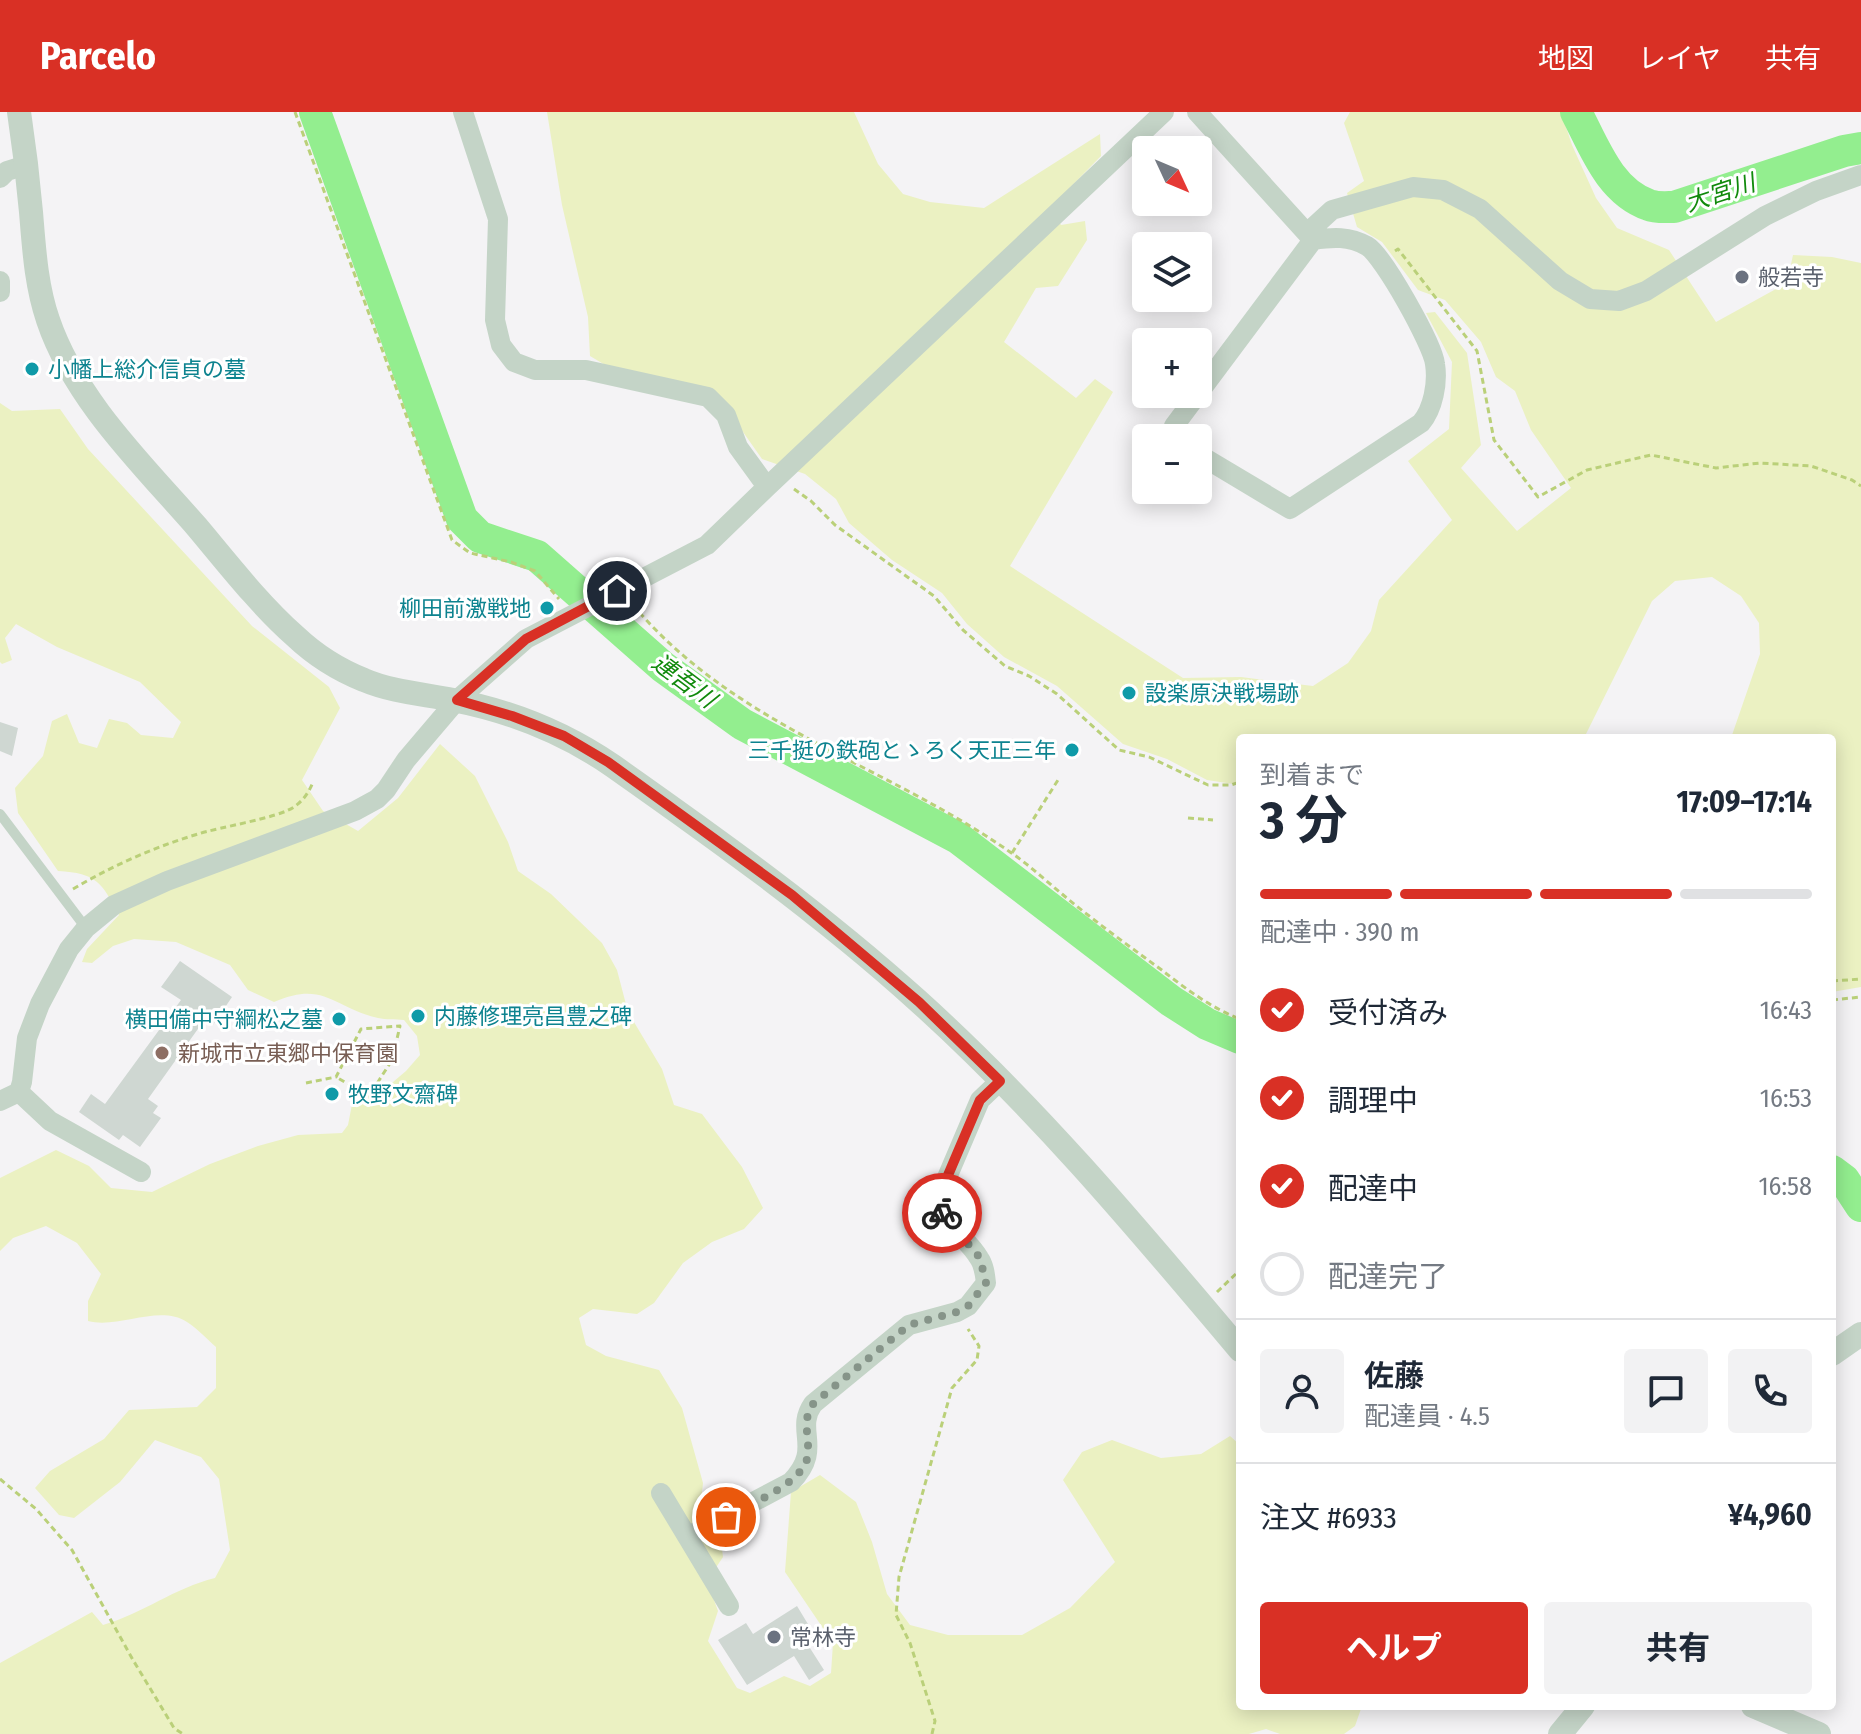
<!DOCTYPE html>
<html lang="ja">
<head>
<meta charset="utf-8">
<style>
	:root { --surface:#fff; --page:#f2f2f3; --text:#1f2937; --muted:#747a83; --line:#e0e1e3; --accent:#d93025 }
	body { margin:0; font-family:"Fira Sans Condensed","Noto Sans JP",sans-serif; background:var(--page); color:var(--text); height:100vh; display:flex; flex-direction:column; font-size:30px; white-space:nowrap }
	* { box-sizing:border-box; margin:0 }
	p { font-size:26px; color:var(--muted) }
	.icon { flex:none; width:44px; height:44px; fill:none; stroke:currentColor; stroke-width:2; stroke-linecap:round; stroke-linejoin:round }
	.map { position:relative; flex:1; overflow:hidden }
	.panel { position:absolute; left:1236px; top:622px; width:600px; height:976px; display:flex; flex-direction:column; background:var(--surface); border-radius:8px; box-shadow:0 4px 20px #0003 }
	.panel>* { flex:none }
	.needle { width:52px; rotate:134deg }
	.tools { position:absolute; left:1132px; top:24px; display:grid; gap:16px }
	.tools a { display:grid; place-items:center; width:80px; height:80px; border-radius:8px; background:var(--surface); box-shadow:0 4px 20px #0003; font-size:40px }
	.pin { position:absolute; display:grid; place-items:center; width:68px; height:68px; color:#fff; margin:-34px; border:4px solid #fff; border-radius:50%; box-shadow:0 2px 8px #0007 }
	.courier { position:absolute; display:grid; place-items:center; width:80px; height:80px; margin:-40px; border:6px solid #d93025; border-radius:50%; background:#fff; color:#222; box-shadow:0 2px 10px #0007 }
	.overview em { font-style:normal; font-weight:700 }
	.overview div { display:flex; flex-direction:column-reverse }
	.overview { display:flex; align-items:center; justify-content:space-between; height:136px; padding:0 24px }
	h1 { font-size:52px; font-weight:700; line-height:60px }
	.bar { display:grid; grid-template-columns:repeat(4,1fr); gap:12px 8px; align-content:center; height:96px; padding:0 24px }
	.bar i { height:10px; border-radius:6px; background:var(--line) }
	.bar .selected { background:var(--accent) }
	.bar p { grid-column:span 4 }
	.line { display:flex; align-items:center; gap:20px; padding:0 24px; border-top:2px solid var(--line) }
	.line div { flex:1 }
	.round { display:grid; place-items:center; flex:none; width:84px; height:84px; border-radius:8px; background:var(--page) }
	ol { padding:0 24px; list-style:none }
	li { display:flex; align-items:center; gap:24px; height:88px }
	li p { margin-inline-start:auto }
	li .icon { padding:8px; border-radius:50%; background:var(--accent); color:#fff; stroke-width:4 }
	li:last-child { color:var(--muted) }
	li i { width:44px; height:44px; border:4px solid var(--line); border-radius:50% }
	.button { display:flex; gap:16px; margin-top:auto; padding:16px 24px }
	.button a { flex:1; height:92px; border-radius:8px; background:var(--accent); color:#fff; font-size:32px; font-weight:700; line-height:92px; text-align:center }
	.button a+a { background:var(--page); color:var(--text) }
	header { display:flex; align-items:center; gap:48px; box-sizing:border-box; height:112px; padding:0 40px; background:var(--accent); color:#fff }
	header strong { font-size:38px }
	nav { display:flex; gap:44px; margin-inline-start:auto; font-size:28px }
	.map>svg:first-child { display:block }
</style>
</head>
<body>
<header>
<strong>Parcelo</strong>
<nav><a>地図</a><a>レイヤ</a><a>共有</a></nav>
</header>
<div class="map">
<svg width="1861" height="1622" viewBox="0 0 1861 1622">
	<rect width="100%" height="100%" fill="#f4f3f5"/>
	<path fill="#ebf1c2" d="M 547,0 L 854,0 L 878,52 L 903,82 L 930,90 L 984,96 L 1100,22 L 1101,44 L 1051,95 L 1061,113 L 1085,109 L 1087,128 L 1058,174 L 1036,176 L 1004,230 L 1076,286 L 1095,267 L 1113,280 L 1010,454 L 1183,566 L 1241,565 L 1313,574 L 1348,551 L 1371,519 L 1379,488 L 1452,408 L 1408,349 L 1449,317 L 1452,250 L 1426,201 L 1435,200 L 1467,241 L 1481,333 L 1461,356 L 1517,419 L 1571,376 L 1531,318 L 1515,279 L 1496,265 L 1481,230 L 1445,188 L 1418,178 L 1382,130 L 1357,115 L 1347,81 L 1364,69 L 1344,11 L 1350,0 L 1561,0 L 1572,33 L 1596,86 L 1617,116 L 1669,138 L 1716,210 L 1787,171 L 1793,143 L 1832,145 L 1861,151 L 1861,875 L 1832,880 L 1832,626 L 1731,626 L 1760,542 L 1759,511 L 1741,484 L 1712,465 L 1675,469 L 1652,489 L 1584,626 L 1240,626 L 1240,673 L 1207,668 L 1167,647 L 1123,632 L 1057,574 L 1004,545 L 967,512 L 942,481 L 892,448 L 849,411 L 836,387 L 805,362 L 762,347 L 729,300 L 617,260 L 590,244 L 588,205 L 562,93 Z
		M 0,291 L 12,299 L 60,297 L 88,337 L 252,514 L 329,575 L 340,596 L 302,668 L 323,699 L 358,719 L 398,686 L 440,632 L 475,664 L 508,730 L 518,759 L 551,782 L 602,831 L 617,858 L 628,900 L 662,957 L 674,993 L 702,1002 L 742,1055 L 763,1096 L 744,1117 L 712,1130 L 683,1151 L 654,1191 L 637,1202 L 593,1197 L 579,1206 L 586,1233 L 606,1244 L 659,1258 L 682,1296 L 703,1371 L 699,1409 L 721,1429 L 723,1445 L 707,1469 L 718,1499 L 708,1529 L 737,1576 L 750,1581 L 784,1564 L 810,1574 L 831,1561 L 833,1531 L 785,1460 L 791,1380 L 820,1363 L 856,1390 L 872,1430 L 887,1482 L 910,1513 L 948,1523 L 1022,1523 L 1070,1496 L 1115,1450 L 1063,1368 L 1082,1340 L 1112,1328 L 1161,1346 L 1201,1342 L 1230,1324 L 1240,1333 L 1240,1594 L 1362,1594 L 1355,1614 L 1344,1622 L 1280,1622 L 1266,1617 L 1249,1622 L 0,1622 L 0,1551 L 92,1500 L 103,1513 C 144,1501 174,1476 215,1466 L 230,1438 L 219,1367 L 201,1345 L 155,1328 L 120,1370 L 74,1406 L 59,1403 L 35,1376 L 50,1359 L 104,1327 L 129,1298 L 197,1295 L 216,1276 L 216,1235 C 207,1227 198,1217 187,1210 C 159,1192 119,1217 88,1209 L 88,1189 L 101,1162 L 77,1131 L 46,1114 L 13,1126 L 0,1139 L 0,1066 L 56,1038 L 89,1054 L 111,1076 L 152,1080 L 210,1052 L 258,1034 L 298,1023 L 342,1021 L 348,1013 L 354,982 L 373,987 L 406,959 L 420,943 L 417,924 L 404,908 C 395,907 386,908 378,906 C 333,896 325,868 274,890 L 248,878 L 230,853 L 176,830 L 134,827 L 113,834 L 92,851 L 82,850 L 87,837 L 119,803 C 102,771 97,761 58,759 L 18,701 L 15,676 L 43,644 L 52,609 L 67,602 L 79,631 L 97,636 L 109,607 L 127,611 L 141,623 L 173,626 L 181,610 L 140,570 L 57,535 L 16,512 L 5,526 L 12,548 L 2,552 L 0,550 Z"/>
	<g fill="none" stroke-linecap="round" stroke-linejoin="round">
		<path stroke="#93ee8f" stroke-width="32" d="M 315,0 L 462,407 L 480,425 L 537,444 L 663,555 L 742,612 L 958,726 L 1171,889 L 1207,912 L 1240,926
			M 1576,0 C 1594,34 1609,79 1649,93 C 1656,96 1666,95 1674,95 L 1844,39 L 1861,36
			M 1832,1059 L 1844,1068 L 1861,1094"/>
	</g>
	<path fill="#cfd7d2" d="M 0,610 L 18,616 L 12,644 L 0,639 Z
		M 180,849 L 232,885 L 213,913 L 205,907 L 148,987 L 158,994 L 153,1001 L 161,1006 L 140,1035 L 123,1023 L 119,1028 L 79,1000 L 91,982 L 105,992 L 181,888 L 161,875 Z
		M 797,1494 L 817,1527 L 808,1533 L 824,1558 L 809,1568 L 794,1544 L 747,1573 L 718,1528 L 746,1511 L 753,1522 Z"/>
	<g fill="none" stroke-linecap="round" stroke-linejoin="round">
		<path stroke="#bad079" stroke-width="3" stroke-dasharray="6 4" stroke-linecap="butt" d="M 295,0 L 452,428 L 470,441 L 511,450 L 535,459 L 559,487
			M 1395,139 L 1398,137 L 1477,239 L 1494,328 L 1538,385 L 1587,358 L 1651,343 L 1716,356 L 1760,351 L 1811,354 L 1852,368 L 1861,374
			M 794,377 L 811,389 L 835,413 L 934,484 L 963,518 L 1005,554 L 1029,564 L 1057,582 L 1119,638 L 1149,645 L 1208,673 L 1231,673 L 1240,670
			M 633,493 C 735,614 884,652 1010,740 C 1028,752 1045,768 1062,782 C 1094,809 1129,834 1163,859 C 1186,877 1213,897 1240,907
			M 1188,706 L 1213,708
			M 1012,741 L 1058,668
			M 73,777 C 112,754 154,735 198,722 C 220,715 278,706 294,695 C 303,689 309,680 313,670
			M 1832,869 L 1861,867
			M 1832,888 L 1861,885
			M 306,971 L 336,965 L 361,917 L 400,914 L 392,948 L 369,984 L 336,965
			M 1217,1180 L 1240,1158
			M 0,1367 L 36,1397 L 72,1438 L 133,1548 L 174,1616 L 183,1622
			M 932,1622 L 935,1609 L 910,1531 L 896,1503 L 899,1465 L 952,1276 L 977,1248 L 979,1234 L 968,1217"/>
		<path stroke="#c4d4c7" stroke-width="10" d="M 0,702 L 86,816"/>
		<path stroke="#c4d4c7" stroke-width="20" d="M 463,0 L 498,107 L 495,208 L 501,233 L 514,250 L 535,258 L 586,258 L 708,285 L 726,303 L 738,335 L 767,375
			M 0,66 L 7,59 L 26,53
			M 1308,120 L 1332,98 L 1413,75 L 1443,78 L 1480,97 L 1560,169 L 1590,187 L 1619,189 L 1646,179 L 1765,104 L 1816,79 L 1861,63
			M 0,169 L 0,180
			M 1174,326 L 1174,314 L 1313,128 L 1197,0
			M 1198,342 L 1290,397 L 1421,311 C 1433,297 1438,271 1435,252 C 1433,233 1383,143 1367,134 C 1349,124 1333,125 1313,128
			M 19,980 L 50,1009 L 141,1060
			M 0,989 L 19,980 L 22,970 L 27,926 L 40,892 L 69,837 L 86,816 L 114,793 L 167,769 L 355,699 L 377,687 L 386,678 L 406,648 L 457,588 L 526,527 L 707,433 L 767,375 L 1164,0
			M 661,1381 L 729,1494
			M 689,1424 L 791,1370 C 824,1336 794,1319 813,1292 L 909,1213 L 957,1200 L 968,1194 L 986,1171 C 985,1162 984,1153 979,1146 C 966,1123 938,1112 940,1082 L 980,988 L 1000,969"/>
		<path stroke="#c4d4c7" stroke-width="24" d="M 19,0 C 24,33 28,66 31,100 C 34,136 36,173 48,208 C 75,288 143,353 197,415 C 228,452 259,492 295,524 C 315,543 339,558 364,568 C 392,580 424,582 453,588 C 510,599 565,621 613,654 C 718,728 822,802 917,888 C 1036,995 1138,1117 1240,1238
			M 1832,1242 L 1861,1222
			M 1753,1594 L 1819,1622
			M 1560,1622 L 1583,1594"/>
	</g>
	<g fill="none" stroke-linecap="round" stroke-linejoin="round">
		<path stroke="#869489" stroke-width="8" stroke-dasharray="0 14.4" d="M 726,1405 C 749,1392 807,1371 808,1341 C 809,1323 802,1307 813,1292 L 909,1213 L 957,1200 L 968,1194 L 986,1171 L 980,1146 L 942,1101"/>
		<path stroke="#d93025" stroke-width="10" d="M 617,479 L 526,527 L 457,588 L 512,604 L 564,624 L 608,650 L 792,783 L 919,890 L 1000,969 L 980,988 L 940,1082 L 939,1093 L 942,1101"/>
	</g>
	<g fill="#6b7280" stroke="#fff" stroke-width="3">
		<circle cx="1742" cy="165" r="8"/>
		<circle cx="774" cy="1525" r="8"/>
	</g>
	<g fill="#0f9aa8" stroke="#fff" stroke-width="3">
		<circle cx="32" cy="257" r="8"/>
		<circle cx="547" cy="496" r="8"/>
		<circle cx="1129" cy="581" r="8"/>
		<circle cx="1072" cy="638" r="8"/>
		<circle cx="418" cy="904" r="8"/>
		<circle cx="339" cy="907" r="8"/>
		<circle cx="332" cy="982" r="8"/>
	</g>
	<circle fill="#8d6e63" stroke="#fff" stroke-width="3" cx="162" cy="941" r="8"/>
	<g text-anchor="middle" dominant-baseline="central" stroke-width="6" stroke-linejoin="round" paint-order="stroke">
		<g font-size="22" fill="#5b616d" stroke="#fff" text-anchor="start">
			<text x="1758" y="165">般若寺</text>
			<text x="790" y="1525">常林寺</text>
		</g>
		<g font-size="22" fill="#0d838f" stroke="#fff" text-anchor="start">
			<text x="48" y="257">小幡上総介信貞の墓</text>
			<text x="531" y="496" text-anchor="end">柳田前激戦地</text>
			<text x="1145" y="581">設楽原決戦場跡</text>
			<text x="1056" y="638" text-anchor="end">三千挺の鉄砲とゝろく天正三年</text>
			<text x="434" y="904">内藤修理亮昌豊之碑</text>
			<text x="323" y="907" text-anchor="end">横田備中守綱松之墓</text>
			<text x="348" y="982">牧野文齋碑</text>
		</g>
		<g font-size="22" fill="#785e54" stroke="#fff" text-anchor="start">
			<text x="178" y="941">新城市立東郷中保育園</text>
		</g>
		<g font-size="24" font-style="italic" fill="#118a0c" stroke="#fff">
			<text transform="translate(1720 81) rotate(-18)">大宮川</text>
			<text transform="translate(684 569) rotate(37)">連吾川</text>
		</g>
	</g>
</svg>
<div class="tools">
<a><svg class="needle" viewBox="-14 -14 28 28"><path d="M0-13l5 13h-10z" fill="#e53935"/><path d="M0 13l5-13h-10z" fill="#747a83"/></svg></a>
<a><svg class="icon" aria-label="layers" viewBox="0 0 24 24"><path d="M12 4l9 5-9 5-9-5zM3 14l9 5 9-5"/></svg></a>
<a>+</a>
<a>−</a>
</div>
<div class="pin" style="left:726px;top:1405px;background:#ea580c"><svg class="icon" aria-label="bag" viewBox="0 0 24 24"><path d="M5 8h14l-1 12H6zM9 8a3 3 0 0 1 6 0"/></svg></div>
<div class="pin" style="left:617px;top:479px;background:#1f2937"><svg class="icon" aria-label="home" viewBox="0 0 24 24"><path d="M3 11l9-7 9 7M6 9v11h12V9"/></svg></div>
<div class="courier" style="left:942px;top:1101px"><svg class="icon" aria-label="bike" viewBox="0 0 24 24"><circle cx="6" cy="16" r="4"/><circle cx="18" cy="16" r="4"/><path d="M6 16l4-8h5l3 8M10 8l3 8H6M13 5h3"/></svg></div>
<section class="panel">
<div class="overview"><div><h1>3 分</h1><p>到着まで</p></div><em>17:09–17:14</em></div>
<div class="bar"><i class="selected"></i><i class="selected"></i><i class="selected"></i><i></i><p>配達中 · 390 m</p></div>
<ol>
<li><svg class="icon" aria-label="check" viewBox="0 0 24 24"><path d="M5 12l5 5 9-10"/></svg>受付済み<p>16:43</p></li>
<li><svg class="icon" aria-label="check" viewBox="0 0 24 24"><path d="M5 12l5 5 9-10"/></svg>調理中<p>16:53</p></li>
<li><svg class="icon" aria-label="check" viewBox="0 0 24 24"><path d="M5 12l5 5 9-10"/></svg>配達中<p>16:58</p></li>
<li><i></i>配達完了</li>
</ol>
<div class="line" style="height:144px"><a class="round"><svg class="icon" aria-label="person" viewBox="0 0 24 24"><circle cx="12" cy="8" r="4"/><path d="M4 21q1-7 8-7t8 7"/></svg></a><div><b>佐藤</b><p>配達員 · 4.5</p></div><a class="round"><svg class="icon" aria-label="chat" viewBox="0 0 24 24"><path d="M4 5h16v11H9l-5 4z"/></svg></a><a class="round"><svg class="icon" aria-label="phone" viewBox="0 0 24 24"><path d="M5 4h4l2 5-3 2q2 4 5 5l2-3 5 2v4C11 20 4 13 5 4z"/></svg></a></div>
<div class="line" style="height:104px"><div>注文 #6933</div><b>¥4,960</b></div>
<div class="button"><a>ヘルプ</a><a>共有</a></div>
</section>
</div>
</body>
</html>
